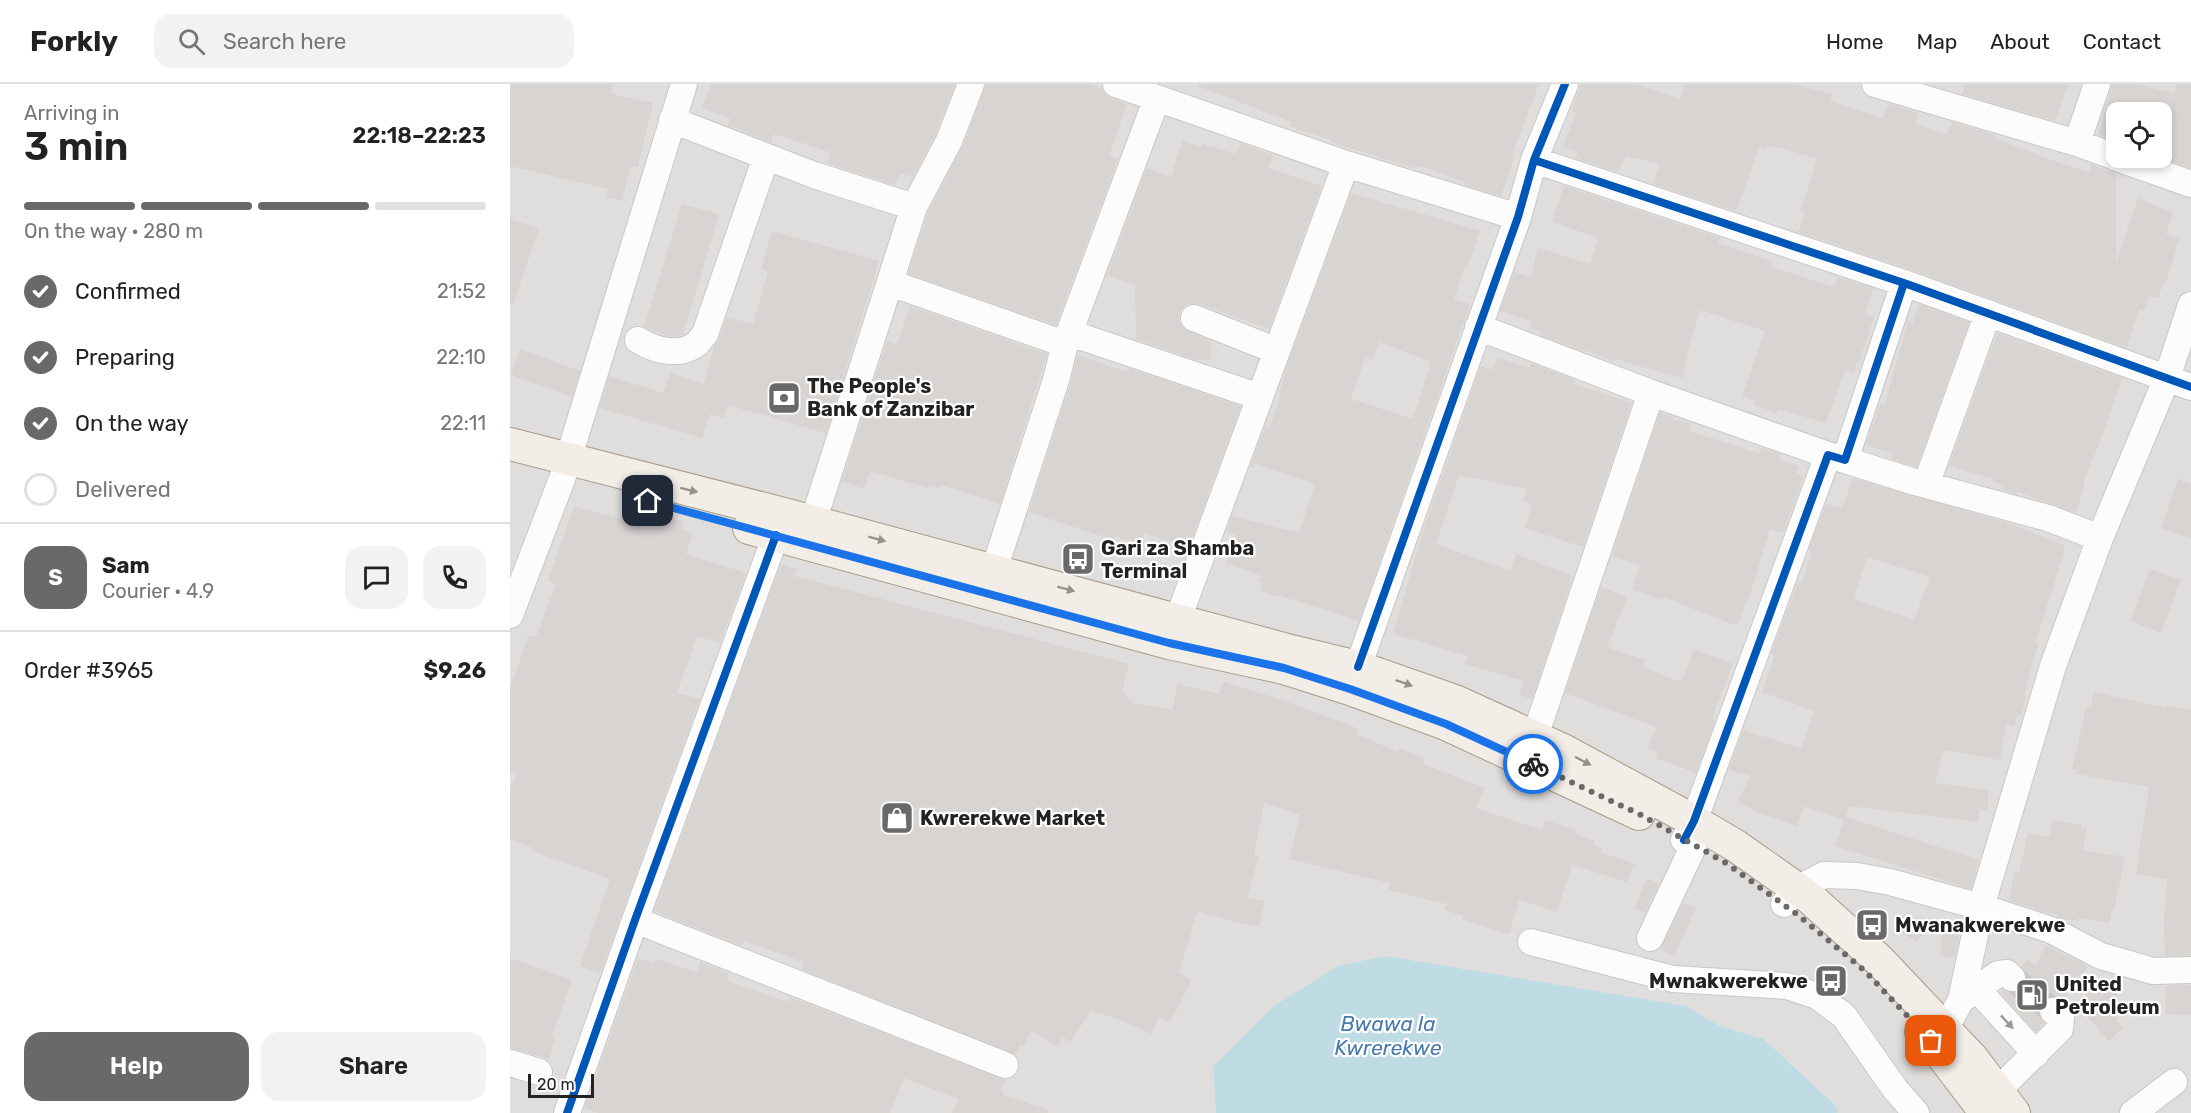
<!DOCTYPE html>
<html lang="en">
<head>
<meta charset="utf-8">
<style>
	:root { --surface:#fff; --page:#f2f2f2; --text:#222; --muted:#767676; --line:#e0e0e0; --accent:#6a6968 }
	body { margin:0; font-family:Rubik,sans-serif; background:var(--page); color:var(--text); height:100vh; display:flex; flex-direction:column; font-size:22px; white-space:nowrap }
	* { box-sizing:border-box; margin:0 }
	p { font-size:20px; color:var(--muted) }
	.icon { flex:none; width:33px; height:33px; fill:none; stroke:currentColor; stroke-width:2; stroke-linecap:round; stroke-linejoin:round }
	.map { position:relative; flex:1; overflow:hidden }
	.drawer { display:flex; flex-direction:column; background:var(--surface); width:510px }
	.drawer>* { flex:none }
	.tools { position:absolute; left:1596px; top:18px; display:grid; gap:12px }
	.tools a { display:grid; place-items:center; width:66px; height:66px; border-radius:12px; background:var(--surface); box-shadow:0 3px 9px #0003; font-size:30px }
	.scale { position:absolute; left:18px; bottom:15px; width:66px; box-sizing:border-box; padding-left:6px; border:3px solid #222; border-top:0; font-size:16px; line-height:21px; white-space:nowrap; color:#222; -webkit-text-stroke:4px #fff; paint-order:stroke }
	.pin { position:absolute; display:grid; place-items:center; width:51px; height:51px; color:#fff; margin:-26px; border-radius:12px; box-shadow:0 3px 9px #0006 }
	.courier { position:absolute; display:grid; place-items:center; width:60px; height:60px; margin:-30px; border:4px solid #1a73e8; border-radius:50%; background:#fff; color:#222; box-shadow:0 2px 8px #0007 }
	.headline em { font-style:normal; font-weight:600 }
	.headline div { display:flex; flex-direction:column-reverse }
	.headline { display:flex; align-items:center; justify-content:space-between; height:102px; padding:0 24px }
	h1 { font-size:39px; font-weight:600; line-height:45px }
	.bar { display:grid; grid-template-columns:repeat(4,1fr); gap:9px 6px; align-content:center; height:72px; padding:0 24px }
	.bar i { height:8px; border-radius:4px; background:var(--line) }
	.bar .selected { background:var(--accent) }
	.bar p { grid-column:span 4 }
	.line { display:flex; align-items:center; gap:15px; padding:0 24px; border-top:2px solid var(--line) }
	.line div { flex:1 }
	.round { display:grid; place-items:center; flex:none; width:63px; height:63px; border-radius:18px; background:var(--page) }
	ol { padding:0 24px; list-style:none }
	li { display:flex; align-items:center; gap:18px; height:66px }
	li p { margin-inline-start:auto }
	li .icon { padding:6px; border-radius:50%; background:var(--accent); color:#fff; stroke-width:4 }
	li:last-child { color:var(--muted) }
	li i { width:33px; height:33px; border:3px solid var(--line); border-radius:50% }
	.cta { display:flex; gap:12px; margin-top:auto; padding:12px 24px }
	.cta a { flex:1; height:69px; border-radius:18px; background:var(--accent); color:#fff; font-size:24px; font-weight:600; line-height:69px; text-align:center }
	.cta a+a { background:var(--page); color:var(--text) }
	header { display:flex; align-items:center; gap:36px; box-sizing:border-box; height:84px; padding:0 30px; background:var(--surface); border-bottom:2px solid var(--line) }
	header strong { font-size:28px }
	nav { display:flex; gap:33px; margin-inline-start:auto; font-size:21px }
	.search { width:420px; height:54px; background:var(--page); display:flex; align-items:center; gap:15px; box-sizing:border-box; padding:0 21px; border-radius:18px; color:var(--muted); font-size:22px }
	main { display:flex; flex:1; min-height:0 }
	.map>svg:first-child { display:block }
</style>
</head>
<body>
<header>
<strong>Forkly</strong>
<div class="search"><svg class="icon" aria-label="search" viewBox="0 0 24 24"><circle cx="10" cy="10" r="6"/><path d="M15 15l6 6"/></svg>Search here</div>
<nav><a>Home</a><a>Map</a><a>About</a><a>Contact</a></nav>
</header>
<main>
<section class="drawer">
<div class="headline"><div><h1>3 min</h1><p>Arriving in</p></div><em>22:18–22:23</em></div>
<div class="bar"><i class="selected"></i><i class="selected"></i><i class="selected"></i><i></i><p>On the way · 280 m</p></div>
<ol>
<li><svg class="icon" aria-label="check" viewBox="0 0 24 24"><path d="M5 12l5 5 9-10"/></svg>Confirmed<p>21:52</p></li>
<li><svg class="icon" aria-label="check" viewBox="0 0 24 24"><path d="M5 12l5 5 9-10"/></svg>Preparing<p>22:10</p></li>
<li><svg class="icon" aria-label="check" viewBox="0 0 24 24"><path d="M5 12l5 5 9-10"/></svg>On the way<p>22:11</p></li>
<li><i></i>Delivered</li>
</ol>
<div class="line" style="height:108px"><b class="round" style="background:var(--accent);color:#fff">S</b><div><b>Sam</b><p>Courier · 4.9</p></div><a class="round"><svg class="icon" aria-label="chat" viewBox="0 0 24 24"><path d="M4 5h16v11H9l-5 4z"/></svg></a><a class="round"><svg class="icon" aria-label="phone" viewBox="0 0 24 24"><path d="M5 4h4l2 5-3 2q2 4 5 5l2-3 5 2v4C11 20 4 13 5 4z"/></svg></a></div>
<div class="line" style="height:78px"><div>Order #3965</div><b>$9.26</b></div>
<div class="cta"><a>Help</a><a>Share</a></div>
</section>
<div class="map">
<svg width="1681" height="1029" viewBox="0 0 1681 1029">
	<rect width="100%" height="100%" fill="#f0eeeb"/>
	<path fill="#dfdedc" fill-rule="evenodd" d="M 0,0 L 1681,0 L 1681,1029 L 1328,1029 L 1327,1023 L 1254,955 L 1210,942 L 1176,922 L 876,872 L 703,983 L 706,1029 L 0,1029 ZM 1606,28 L 1652,28 L 1652,74 L 1606,74 Z"/>
	<path fill="#bfdbe3" d="M 876,872 L 1176,922 L 1210,942 L 1254,955 L 1327,1023 L 1328,1029 L 706,1029 L 703,983 L 764,922 L 828,882 Z"/>
	<path fill="#d7d4d2" fill-rule="evenodd" d="M 0,0 L 103,0 L 101,10 L 143,19 L 128,83 L 121,82 L 112,117 L 96,113 L 98,105 L 0,82 Z
		M 201,0 L 445,0 L 425,51 L 403,93 L 390,89 L 385,101 L 317,79 L 320,68 L 264,50 L 261,58 L 218,41 L 220,34 L 192,24 Z
		M 476,0 L 579,0 L 592,5 L 601,14 L 617,20 L 599,72 L 608,75 L 546,241 L 398,190 L 418,129 L 453,62 Z
		M 688,0 L 1029,0 L 1001,73 L 1004,74 L 991,112 L 954,101 L 955,98 L 911,82 L 903,84 L 820,58 L 821,56 L 779,42 L 781,38 L 688,2 Z
		M 1071,0 L 1126,0 L 1170,15 L 1175,0 L 1283,0 L 1322,10 L 1320,17 L 1373,34 L 1378,20 L 1387,22 L 1409,30 L 1406,40 L 1437,51 L 1442,38 L 1485,51 L 1484,54 L 1552,80 L 1579,88 L 1581,80 L 1606,90 L 1606,179 L 1628,114 L 1663,129 L 1656,150 L 1669,155 L 1655,201 L 1653,200 L 1648,214 L 1639,212 L 1634,227 L 1629,225 L 1617,264 L 1399,185 L 1289,148 L 1295,128 L 1291,127 L 1307,74 L 1257,61 L 1256,65 L 1250,62 L 1226,127 L 1143,100 L 1150,80 L 1116,72 L 1108,88 L 1066,74 L 1068,68 L 1053,63 L 1066,28 L 1062,27 Z
		M 1455,0 L 1558,0 L 1545,37 L 1452,10 Z
		M 1602,0 L 1626,0 L 1664,9 L 1667,0 L 1681,0 L 1681,84 L 1652,74 L 1652,28 L 1606,28 L 1606,57 L 1588,51 Z
		M 672,57 L 692,63 L 692,60 L 726,70 L 730,59 L 763,71 L 759,84 L 812,102 L 759,245 L 689,220 L 681,219 L 675,222 L 670,228 L 669,237 L 673,244 L 700,257 L 701,276 L 687,276 L 626,255 L 625,201 L 597,191 L 637,84 L 661,93 Z
		M 1054,102 L 1210,154 L 1208,159 L 1262,177 L 1260,182 L 1324,203 L 1328,193 L 1363,204 L 1355,230 L 1364,233 L 1349,278 L 1347,278 L 1344,290 L 1335,286 L 1316,339 L 1268,325 L 1267,329 L 1244,321 L 1245,317 L 1232,312 L 1255,247 L 1190,226 L 1176,272 L 1178,273 L 1172,294 L 1104,275 L 1103,277 L 1076,266 L 1076,268 L 1031,251 L 1033,248 L 1020,244 L 1022,238 L 990,227 L 1004,188 L 1020,193 L 1028,164 L 1080,180 L 1088,154 L 1042,138 Z
		M 841,109 L 970,147 L 958,183 L 955,182 L 944,215 L 960,220 L 849,537 L 768,511 L 767,513 L 750,507 L 753,499 L 749,498 L 751,492 L 716,479 L 726,451 L 716,448 L 722,432 L 789,449 L 805,400 L 745,380 L 744,384 L 740,383 L 755,343 L 759,345 L 771,312 L 769,311 L 777,282 ZM 869,258 L 921,278 L 903,335 L 841,315 L 855,274 L 863,276 Z
		M 172,120 L 209,130 L 173,251 L 158,252 L 134,243 Z
		M 0,135 L 29,144 L 3,221 L 0,220 Z
		M 262,147 L 369,177 L 316,349 L 218,321 L 214,334 L 200,330 L 192,354 L 90,324 L 99,292 L 153,309 L 160,289 L 194,300 L 204,262 L 209,255 L 217,233 L 243,240 L 258,187 L 251,185 Z
		M 1409,220 L 1459,238 L 1407,383 L 1381,375 L 1383,370 L 1356,361 L 1371,319 L 1375,320 L 1398,236 L 1403,239 Z
		M 400,222 L 537,270 L 490,420 L 431,401 L 430,404 L 419,401 L 418,404 L 360,387 L 354,405 L 332,397 L 377,257 L 387,260 Z
		M 1487,249 L 1612,294 L 1592,353 L 1573,398 L 1575,399 L 1566,429 L 1508,408 L 1507,410 L 1492,406 L 1494,402 L 1482,397 L 1483,395 L 1439,382 Z
		M 10,265 L 70,287 L 62,313 L 1,291 Z
		M 568,271 L 617,288 L 618,284 L 731,322 L 680,459 L 674,457 L 673,462 L 634,449 L 630,460 L 605,452 L 604,456 L 519,428 L 560,301 Z
		M 987,273 L 1019,284 L 1021,279 L 1065,296 L 1064,300 L 1122,319 L 1073,463 L 1015,444 L 1022,420 L 1013,417 L 1017,405 L 949,391 L 926,460 L 1001,487 L 1006,470 L 1063,492 L 1022,615 L 1009,611 L 1014,597 L 955,580 L 958,572 L 883,550 L 915,441 L 971,282 L 982,286 Z
		M 1150,328 L 1163,333 L 1162,335 L 1181,340 L 1180,347 L 1247,369 L 1250,369 L 1251,364 L 1271,370 L 1269,376 L 1288,382 L 1286,389 L 1294,392 L 1273,449 L 1260,445 L 1242,504 L 1227,542 L 1154,513 L 1153,516 L 1122,506 L 1130,481 L 1102,472 Z
		M 1343,394 L 1498,439 L 1554,461 L 1554,468 L 1546,494 L 1525,559 L 1528,560 L 1514,611 L 1516,614 L 1511,632 L 1507,631 L 1504,643 L 1496,640 L 1490,676 L 1434,666 L 1425,699 L 1479,706 L 1477,726 L 1470,725 L 1468,738 L 1339,722 L 1336,733 L 1469,776 L 1461,805 L 1325,762 L 1334,736 L 1294,722 L 1287,742 L 1252,730 L 1228,718 L 1241,692 L 1219,686 L 1233,646 L 1291,664 L 1304,627 L 1252,608 L 1265,571 L 1261,570 L 1288,498 L 1292,499 L 1301,470 L 1299,465 L 1316,420 L 1332,424 ZM 1357,473 L 1420,493 L 1404,536 L 1344,515 Z
		M 1668,395 L 1681,400 L 1681,454 L 1651,445 Z
		M 64,422 L 129,440 L 133,426 L 173,438 L 172,446 L 183,449 L 176,470 L 236,489 L 210,559 L 187,552 L 167,609 L 190,615 L 90,889 L 70,882 L 100,795 L 22,767 L 23,764 L 0,755 L 0,706 L 7,690 L 0,687 L 0,604 L 19,551 L 26,553 L 46,500 L 38,497 Z
		M 271,480 L 287,485 L 284,492 L 619,580 L 612,608 L 623,619 L 662,626 L 668,600 L 709,610 L 714,598 L 769,615 L 838,640 L 849,646 L 847,650 L 888,668 L 890,664 L 915,674 L 913,680 L 975,704 L 966,724 L 1032,746 L 1035,736 L 1066,746 L 1065,750 L 1084,756 L 1083,760 L 1092,764 L 1091,768 L 1124,780 L 1117,798 L 1062,781 L 1047,828 L 1009,816 L 999,850 L 952,836 L 953,832 L 934,826 L 936,820 L 878,806 L 880,799 L 779,775 L 790,731 L 754,719 L 744,771 L 749,772 L 737,813 L 755,817 L 749,842 L 725,838 L 687,827 L 669,889 L 681,896 L 660,938 L 649,933 L 641,950 L 609,935 L 581,927 L 560,958 L 553,953 L 547,963 L 521,946 L 514,963 L 510,961 L 505,971 L 291,885 L 293,878 L 234,857 L 232,862 L 144,827 Z
		M 1640,485 L 1671,496 L 1651,549 L 1620,537 Z
		M 1091,503 L 1117,513 L 1097,563 L 1135,576 L 1132,583 L 1171,598 L 1184,565 L 1223,580 L 1202,634 L 1205,636 L 1186,689 L 1146,674 L 1148,669 L 1138,664 L 1146,643 L 1055,609 Z
		M 1584,608 L 1656,624 L 1657,621 L 1681,626 L 1681,871 L 1655,872 L 1654,838 L 1657,795 L 1626,790 L 1639,703 L 1567,690 L 1568,686 L 1562,685 L 1576,624 L 1580,624 Z
		M 1542,736 L 1572,741 L 1571,744 L 1577,745 L 1573,766 L 1615,773 L 1604,827 L 1602,826 L 1599,839 L 1568,834 L 1568,837 L 1552,835 L 1548,833 L 1549,831 L 1534,828 L 1499,816 L 1504,788 L 1509,789 L 1518,749 L 1539,753 Z
		M 1137,794 L 1149,800 L 1135,829 L 1124,824 Z
		M 1173,819 L 1186,824 L 1164,872 L 1150,865 Z
		M 1392,832 L 1422,835 L 1407,858 L 1384,844 Z
		M 1434,837 L 1452,838 L 1445,874 L 1430,872 Z
		M 1535,861 L 1578,882 L 1552,915 L 1545,912 L 1539,913 L 1531,918 L 1528,924 L 1529,931 L 1534,939 L 1526,948 L 1491,909 L 1493,906 L 1505,909 L 1513,904 L 1516,898 L 1517,891 L 1511,882 L 1517,875 L 1526,882 Z
		M 0,874 L 62,896 L 42,952 L 45,955 L 39,975 L 0,964 Z
		M 128,874 L 144,879 L 146,875 L 187,888 L 190,878 L 219,889 L 217,897 L 278,918 L 280,913 L 495,996 L 490,1006 L 494,1008 L 493,1011 L 538,1026 L 538,1029 L 442,1029 L 449,1015 L 394,994 L 380,1029 L 89,1029 L 75,1024 Z
		M 1577,898 L 1607,898 L 1607,937 L 1613,944 L 1599,957 L 1578,933 Z
		M 1681,901 L 1681,931 L 1655,930 L 1656,902 Z"/>
	<g fill="none" stroke-linecap="round" stroke-linejoin="round">
		<path stroke="#c7c5c3" stroke-width="26" stroke-dasharray="26 13" stroke-linecap="butt" d="M 1502,894 L 1543,927"/>
		<defs>
			<path id="minor" d="M 606,0 L 836,80 L 1008,133
				M 1365,0 L 1567,59 L 1606,73
				M 162,36 L 304,91 L 404,123
				M 1567,59 L 1587,0
				M 1607,74 L 1681,100
				M 1024,76 L 1394,199 L 1681,303
				M 380,199 L 555,260
				M 684,234 L 767,267
				M 968,243 L 1141,309 L 1318,371
				M 560,249 L 750,313
				M 128,256 C 144,266 168,273 185,261 C 189,259 192,253 195,250 L 256,73
				M 1335,376 L 1405,398 L 1538,434 L 1590,454 L 1657,294 L 1681,221
				M 1416,401 L 1478,229
				M 303,438 L 404,123 L 439,57 L 461,0
				M 484,486 L 546,296 L 555,260 L 647,14
				M 0,531 L 52,395 L 174,0
				M 668,535 L 836,80
				M 848,583 L 1008,133 L 1024,76 L 1055,0
				M 1025,652 L 1141,309
				M 1174,756 L 1184,737 L 1318,371 L 1335,376 L 1394,199
				M 1274,820 L 1287,805 L 1314,791 L 1347,792 L 1380,798 L 1471,823 L 1543,582 L 1590,454
				M 125,836 L 495,981
				M 1140,854 L 1184,761
				M 1021,858 L 1163,895 L 1277,902 L 1307,912 L 1334,932 L 1385,1005 L 1406,1029
				M 1467,905 L 1526,970
				M 1454,914 L 1488,890 L 1497,889 L 1502,894
				M 1421,956 L 1435,945 L 1451,916 L 1471,823 L 1541,846 L 1591,872 L 1643,887 L 1681,886
				M 0,979 L 29,988
				M 1487,1007 L 1550,945 L 1551,934 L 1543,927
				M 57,1029 L 125,836 L 266,451
				M 1623,1029 L 1664,998"/>
			<path id="major" d="M 0,360 L 274,430 L 777,566 L 848,583 L 945,617 L 1053,666 L 1184,737 L 1226,762 L 1300,814 L 1370,877 L 1462,974 L 1504,1029
				M 239,444 L 659,559 L 774,584 L 840,605 L 936,640 L 1129,730
				M 1411,948 L 1421,957 L 1476,1029"/>
		</defs>
		<use href="#minor" stroke="#c9c8c7" stroke-width="28"/>
		<use href="#major" stroke="#a79c86" stroke-width="34"/>
		<use href="#minor" stroke="#fdfcfc" stroke-width="26"/>
		<use href="#major" stroke="#f3ede7" stroke-width="32"/>
		<defs>
			<path id="cycleway" d="M 1024,76 L 1394,199 L 1681,303
				M 848,583 L 1008,133 L 1024,76 L 1055,0
				M 1174,756 L 1184,737 L 1318,371 L 1335,376 L 1394,199
				M 57,1029 L 125,836 L 266,451"/>
		</defs>
		<use href="#cycleway" stroke="#fff" stroke-width="11"/>
		<use href="#cycleway" stroke="#0057b8" stroke-width="8"/>
	</g>
	<defs><path id="oneway-solid" d="M-6-.8H1V-3.2L6.5 0L1 3.2V.8H-6Z" transform="scale(1.5)"/></defs>
	<g fill="#95928e">
		<use href="#oneway-solid" transform="translate(179 406) rotate(14)"/>
		<use href="#oneway-solid" transform="translate(367 455) rotate(15)"/>
		<use href="#oneway-solid" transform="translate(556 505) rotate(15)"/>
		<use href="#oneway-solid" transform="translate(894 599) rotate(19)"/>
		<use href="#oneway-solid" transform="translate(1073 677) rotate(28)"/>
	</g>
	<use fill="#9a9a9a" href="#oneway-solid" transform="translate(1497 938) rotate(47)"/>
	<g fill="none" stroke-linecap="round" stroke-linejoin="round">
		<path stroke="#6a6968" stroke-width="6" stroke-dasharray="0 10.8" d="M 1023,680 L 1131,731 L 1216,779 L 1288,831 L 1355,887 L 1421,957"/>
		<path stroke="#1a73e8" stroke-width="8" d="M 138,417 L 659,559 L 774,584 L 840,605 L 936,640 L 1023,680"/>
	</g>
	<defs>
		<symbol id="bank-square" viewBox="-11 -11 22 22"><rect x="-9" y="-9" width="18" height="18" rx="4" fill="#6a6968" stroke="#fff"/><path d="M-6-4H6V4H-6ZM0-2.3a2.3 2.3 0 1 0 0 4.6a2.3 2.3 0 1 0 0-4.6Z" fill="#fff"/></symbol>
		<symbol id="bus-square" viewBox="-11 -11 22 22"><rect x="-9" y="-9" width="18" height="18" rx="4" fill="#6a6968" stroke="#fff"/><path d="M-5-6H5V4H4V6H2V4H-2V6H-4V4H-5ZM-3.5-4V0h7V-4ZM-3.5 1.2v1.5H-2V1.2ZM2 1.2v1.5H3.5V1.2Z" fill="#fff"/></symbol>
		<symbol id="shop-square" viewBox="-11 -11 22 22"><rect x="-9" y="-9" width="18" height="18" rx="4" fill="#6a6968" stroke="#fff"/><path d="M-5-2.5h2.3a2.7 3.5 0 0 1 5.4 0H5L5.5 6h-11ZM-1.5-2.5h3a1.5 2.3 0 0 0-3 0Z" fill="#fff"/></symbol>
		<symbol id="fuel-square" viewBox="-11 -11 22 22"><rect x="-9" y="-9" width="18" height="18" rx="4" fill="#6a6968" stroke="#fff"/><path d="M-5.5-6h7V0h2V4h1.3V-2.5L3-4.5l.8-.8L6-3V5H2.5V1h-1V6h-7ZM-4.2-4.7v3.2H.2V-4.7Z" fill="#fff"/></symbol>
	</defs>
	<g fill-rule="evenodd">
		<use href="#bank-square" x="255" y="295" width="38" height="38"/>
		<use href="#bus-square" x="549" y="456" width="38" height="38"/>
		<use href="#shop-square" x="368" y="715" width="38" height="38"/>
		<use href="#bus-square" x="1343" y="822" width="38" height="38"/>
		<use href="#bus-square" x="1302" y="878" width="38" height="38"/>
		<use href="#fuel-square" x="1503" y="892" width="38" height="38"/>
	</g>
	<g text-anchor="middle" dominant-baseline="central" stroke-width="4.5" stroke-linejoin="round" paint-order="stroke">
		<g font-size="20" font-weight="bold" fill="#222" stroke="#fff" text-anchor="start">
			<text x="297" y="302">The People's<tspan x="297" dy="23">Bank of Zanzibar</tspan></text>
			<text x="591" y="464">Gari za Shamba<tspan x="591" dy="23">Terminal</tspan></text>
			<text x="410" y="734">Kwrerekwe Market</text>
			<text x="1385" y="841">Mwanakwerekwe</text>
			<text x="1298" y="897" text-anchor="end">Mwnakwerekwe</text>
			<text x="1545" y="900">United<tspan x="1545" dy="23">Petroleum</tspan></text>
		</g>
		<g font-size="21" font-style="italic" fill="#4a7aab" stroke="#fff">
			<text x="878" y="939">Bwawa la<tspan x="878" dy="24">Kwrerekwe</tspan></text>
		</g>
	</g>
</svg>
<div class="tools">
<a><svg class="icon" aria-label="locate" viewBox="0 0 24 24"><circle cx="12" cy="12" r="6"/><path d="M12 2v4M12 18v4M2 12h4M18 12h4"/></svg></a>
</div>
<div class="scale">20 m</div>
<div class="pin" style="left:1421px;top:957px;background:#ea580c"><svg class="icon" aria-label="bag" viewBox="0 0 24 24"><path d="M5 8h14l-1 12H6zM9 8a3 3 0 0 1 6 0"/></svg></div>
<div class="pin" style="left:138px;top:417px;background:#1f2937"><svg class="icon" aria-label="home" viewBox="0 0 24 24"><path d="M3 11l9-7 9 7M6 9v11h12V9"/></svg></div>
<div class="courier" style="left:1023px;top:680px"><svg class="icon" aria-label="bike" viewBox="0 0 24 24"><circle cx="6" cy="16" r="4"/><circle cx="18" cy="16" r="4"/><path d="M6 16l4-8h5l3 8M10 8l3 8H6M13 5h3"/></svg></div>
</div>
</main>
</body>
</html>
